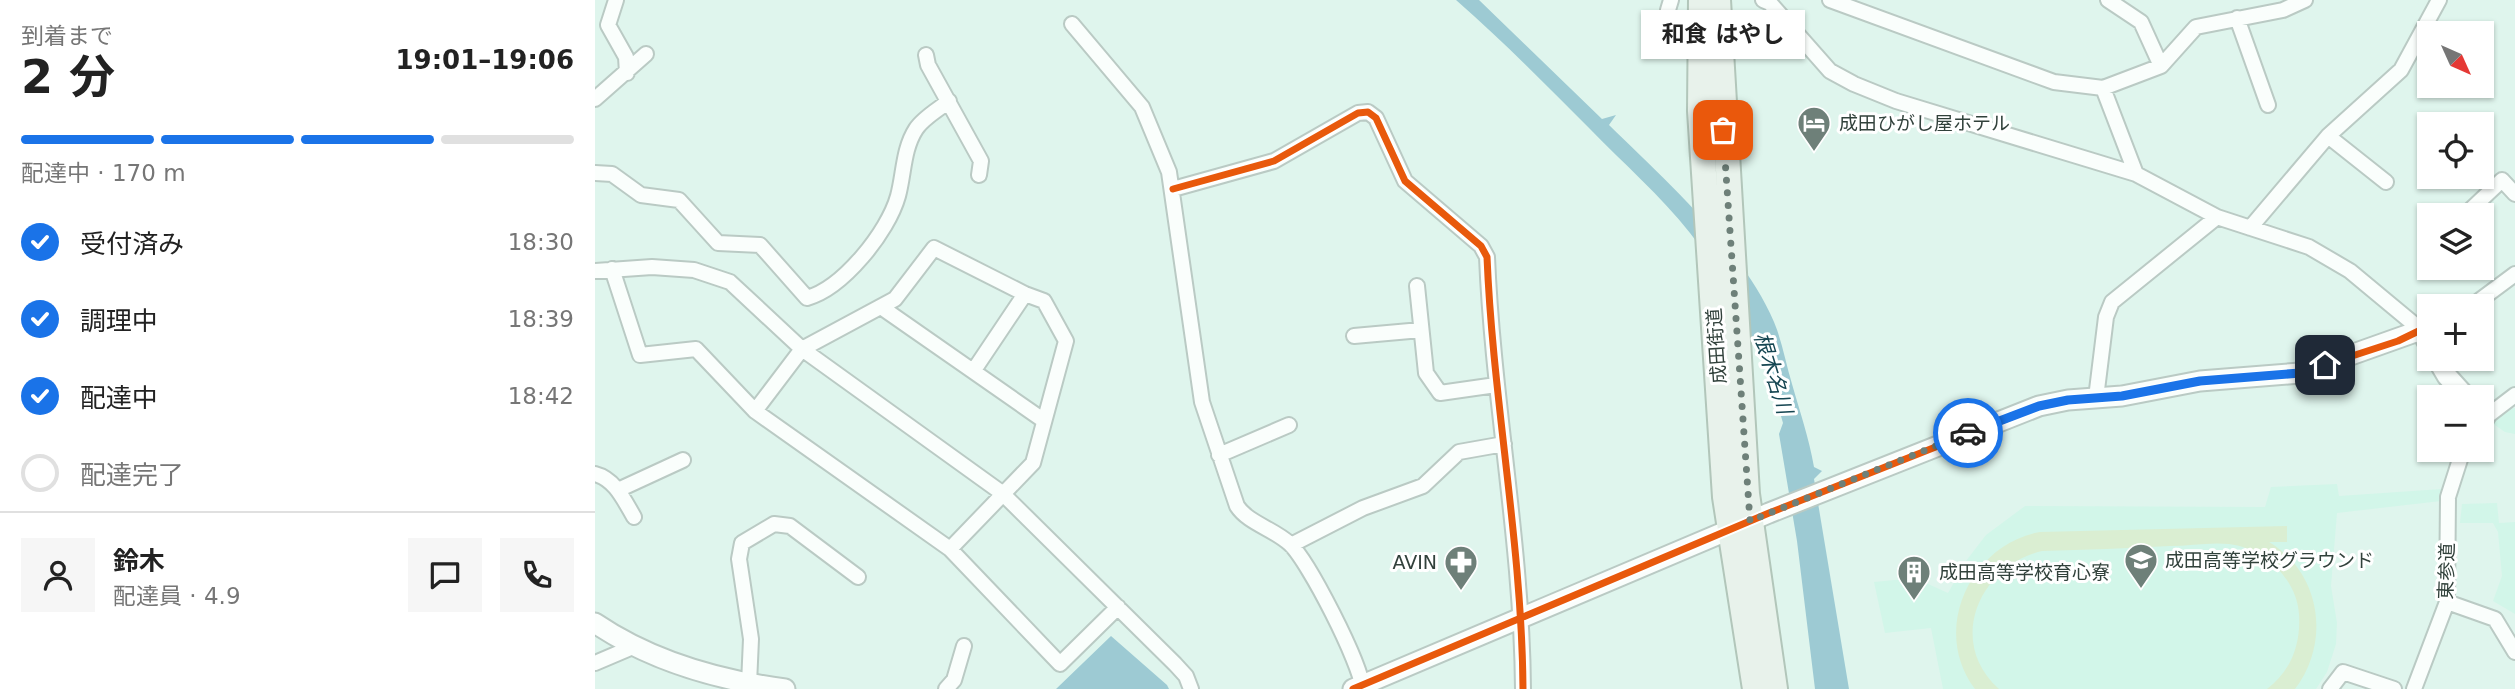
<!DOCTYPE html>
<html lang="ja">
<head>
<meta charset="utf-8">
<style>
	:root { --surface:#fff; --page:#f6f6f6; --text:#222; --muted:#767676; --line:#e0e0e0; --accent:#1a73e8 }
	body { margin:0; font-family:"DejaVu Sans","Noto Sans JP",sans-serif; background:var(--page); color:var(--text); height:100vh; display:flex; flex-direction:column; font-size:26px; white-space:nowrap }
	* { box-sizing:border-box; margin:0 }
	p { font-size:23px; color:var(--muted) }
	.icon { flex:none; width:38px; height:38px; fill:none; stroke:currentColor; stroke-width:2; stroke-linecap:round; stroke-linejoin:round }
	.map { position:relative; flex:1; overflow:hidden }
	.sheet { display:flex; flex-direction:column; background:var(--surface); width:595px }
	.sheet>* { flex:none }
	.needle { width:46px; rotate:135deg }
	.buttons { position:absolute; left:1822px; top:21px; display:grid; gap:14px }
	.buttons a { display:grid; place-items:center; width:77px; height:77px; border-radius:0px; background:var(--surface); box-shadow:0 2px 5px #0004; font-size:35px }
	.pin { position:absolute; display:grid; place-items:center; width:60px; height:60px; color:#fff; margin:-30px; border-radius:14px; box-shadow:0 4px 10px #0006 }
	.courier { position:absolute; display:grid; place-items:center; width:70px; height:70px; margin:-35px; border:5px solid #1a73e8; border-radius:50%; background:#fff; color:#222; box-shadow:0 2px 9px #0007 }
	.bubble { position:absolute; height:49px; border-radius:0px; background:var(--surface); box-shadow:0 2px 5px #0004; font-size:23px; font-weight:700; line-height:49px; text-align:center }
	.headline em { font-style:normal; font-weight:700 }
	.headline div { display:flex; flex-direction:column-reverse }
	.headline { display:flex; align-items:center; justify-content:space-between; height:119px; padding:0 21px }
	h1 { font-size:46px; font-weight:700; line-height:52px }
	.bar { display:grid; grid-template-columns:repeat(4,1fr); gap:10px 7px; align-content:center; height:84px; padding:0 21px }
	.bar i { height:9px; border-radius:5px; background:var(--line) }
	.bar .selected { background:var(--accent) }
	.bar p { grid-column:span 4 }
	.line { display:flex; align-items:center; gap:18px; padding:0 21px; border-top:2px solid var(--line) }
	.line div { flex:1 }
	.round { display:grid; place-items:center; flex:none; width:74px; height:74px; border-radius:0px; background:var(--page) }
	ol { padding:0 21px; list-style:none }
	li { display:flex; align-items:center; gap:21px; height:77px }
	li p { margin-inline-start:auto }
	li .icon { padding:7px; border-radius:50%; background:var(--accent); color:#fff; stroke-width:4 }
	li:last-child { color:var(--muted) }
	li i { width:38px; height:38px; border:4px solid var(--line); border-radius:50% }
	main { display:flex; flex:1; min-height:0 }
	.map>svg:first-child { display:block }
</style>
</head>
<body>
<main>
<section class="sheet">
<div class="headline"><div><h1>2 分</h1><p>到着まで</p></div><em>19:01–19:06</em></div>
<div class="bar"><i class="selected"></i><i class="selected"></i><i class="selected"></i><i></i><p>配達中 · 170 m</p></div>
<ol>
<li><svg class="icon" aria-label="check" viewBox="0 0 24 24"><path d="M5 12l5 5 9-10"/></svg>受付済み<p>18:30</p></li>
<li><svg class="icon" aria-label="check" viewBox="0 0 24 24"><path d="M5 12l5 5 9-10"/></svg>調理中<p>18:39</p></li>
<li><svg class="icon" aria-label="check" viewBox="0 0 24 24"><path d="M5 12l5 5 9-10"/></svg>配達中<p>18:42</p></li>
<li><i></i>配達完了</li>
</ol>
<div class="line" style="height:126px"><a class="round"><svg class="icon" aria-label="person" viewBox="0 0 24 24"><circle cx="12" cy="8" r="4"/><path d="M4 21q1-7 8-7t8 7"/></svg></a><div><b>鈴木</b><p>配達員 · 4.9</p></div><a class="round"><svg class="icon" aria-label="chat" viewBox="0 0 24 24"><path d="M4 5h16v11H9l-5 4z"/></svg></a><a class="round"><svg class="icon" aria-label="phone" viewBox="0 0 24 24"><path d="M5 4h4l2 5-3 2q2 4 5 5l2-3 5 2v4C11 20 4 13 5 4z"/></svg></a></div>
</section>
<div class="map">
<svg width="1920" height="689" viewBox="0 0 1920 689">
	<rect width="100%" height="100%" fill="#dff5ed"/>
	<path fill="#d2f6e9" d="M 1918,408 L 1920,408 L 1920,434 L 1910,432 L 1897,423 Z
		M 1742,484 L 1744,496 L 1847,489 L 1846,501 L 1742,513 L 1736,586 L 1742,623 L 1741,644 L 1732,672 L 1721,689 L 1348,689 L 1336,628 L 1290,633 L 1279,582 L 1320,578 L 1353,593 L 1371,561 L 1391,535 L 1430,506 L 1670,507 L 1676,487 Z
		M 1902,503 L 1904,523 L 1920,522 L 1920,614 L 1898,601 L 1907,576 L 1903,532 L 1898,523 L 1865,523 L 1867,504 Z"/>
	<path fill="#daeed2" d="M 1692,526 L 1692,542 L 1674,542 C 1726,573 1736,642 1700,689 L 1672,689 C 1696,671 1706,644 1704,614 C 1702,579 1669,548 1634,544 C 1615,542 1594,546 1575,546 C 1533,548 1490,550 1447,551 C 1384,566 1351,642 1404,689 L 1380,689 C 1335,630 1376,544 1445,532 Z"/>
	<path fill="#9dcad3" d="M 861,0 L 884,0 L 1007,119 L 1021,115 L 1014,125 C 1070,180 1148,249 1179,322 C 1187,341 1191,364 1197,384 C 1205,412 1214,438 1219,467 L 1227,471 L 1219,479 L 1254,689 L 1220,689 L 1202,541 L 1184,434 L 1188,423 C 1169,355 1138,289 1095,233 C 1066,196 1028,163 995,129 C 951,85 908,41 861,0 Z
		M 516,636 L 572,685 L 574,689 L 461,689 Z"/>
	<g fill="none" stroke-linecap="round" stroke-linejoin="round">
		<defs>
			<path id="minor" d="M 21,0 L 13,25 L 31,57 L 32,73
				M 1168,0 L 1175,3 L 1235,71 L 1259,84 L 1301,101 L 1541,174 L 1622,217 L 1714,247 L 1755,271 L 1826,330 L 1833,327
				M 1235,0 L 1459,82 L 1508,88 L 1566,66 L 1601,27 L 1688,10 L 1710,0
				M 1513,0 L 1546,22 L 1566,66
				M 1073,10 L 1076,0
				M 1642,18 L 1673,105
				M 477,24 L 547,107 L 574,172 L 607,402 L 642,506 C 653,523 679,529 695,544 C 714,562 765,662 768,689
				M 331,55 L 333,65 L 386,161 L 384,175
				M 1508,88 L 1541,174
				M 0,99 L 51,54
				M 1733,136 L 1791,182
				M 0,173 L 17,174 L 46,195 L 84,200 L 123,243 L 165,245 L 212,298 C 248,288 293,232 303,196 C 309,174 308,149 321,129 C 328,118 344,109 354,101
				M 578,189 L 679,161 L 763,113 L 773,112 L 781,118 L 810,181 L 886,246 L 892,257 C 898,402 927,544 928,689
				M 1870,215 L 1907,180 L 1920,194
				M 1655,228 L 1733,136 L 1806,70 L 1844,0
				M 17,269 L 45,355 L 101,349 L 160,411 L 355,549 L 465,664 L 523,607
				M 0,271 L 57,267 L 99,270 L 135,282 L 207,349 L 407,493 L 580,664 L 591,676 L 596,689
				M 822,286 L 831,373 L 845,393 L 901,385
				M 1877,306 L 1920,274
				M 286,307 L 448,420
				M 759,336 L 826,330
				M 379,370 L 430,294
				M 1501,398 L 1511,317 L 1517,302 L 1622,217
				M 160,411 L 207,349 L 300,299 L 339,248 L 430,294 L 449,301 L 471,341 L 438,463 L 355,549
				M 1886,421 L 1920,395
				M 624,455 L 694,425
				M 0,474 C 20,479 29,500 39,517
				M 23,490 L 88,460
				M 696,545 L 768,508 L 828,486 L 864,452 L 909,444
				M 1852,602 L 1900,619 L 1920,652
				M 0,663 L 40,646
				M 154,684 L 156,639 L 144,559 L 147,543 L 179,524 L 195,526 L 263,577
				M 351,689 L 359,680 L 369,646
				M 1735,689 L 1748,672 L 1799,689
				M 1819,689 L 1852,602 L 1853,497 L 1868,450"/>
			<path id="tertiary" d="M 1842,359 L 1852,376 L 1871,397
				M 1886,414 L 1890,417
				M 0,623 C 56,661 123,680 190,689
				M 758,689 L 1174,513 L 1444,406 L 1473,400 L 1527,396 L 1605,381 L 1705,373 L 1826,330 L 1834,345"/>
			<path id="trunk" d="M 1106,0 L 1105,111 L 1130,497 L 1160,689
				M 1123,0 L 1152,494 L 1180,689"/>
		</defs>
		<use href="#minor" stroke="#bacac4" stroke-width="18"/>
		<use href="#tertiary" stroke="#bacac4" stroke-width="23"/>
		<use href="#trunk" stroke="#b2c6ba" stroke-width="28"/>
		<use href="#minor" stroke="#fafefc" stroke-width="14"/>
		<use href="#tertiary" stroke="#fafefc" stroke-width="19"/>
		<use href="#trunk" stroke="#e8f2eb" stroke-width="24"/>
		<defs>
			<path id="cycleway" d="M 578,189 L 679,161 L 763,113 L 773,112 L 781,118 L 810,181 L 886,246 L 892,257 C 898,402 927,544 928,689
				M 758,689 L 1174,513 L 1444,406 L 1473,400 L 1527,396 L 1605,381 L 1705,373 L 1803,341 L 1834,326"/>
		</defs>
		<use href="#cycleway" stroke="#fff" stroke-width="11"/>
		<use href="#cycleway" stroke="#e8590c" stroke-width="7"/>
	</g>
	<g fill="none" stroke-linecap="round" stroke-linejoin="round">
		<path stroke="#6e8079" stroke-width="7" stroke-dasharray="0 12.6" d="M 1128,130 L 1155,521 L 1373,433"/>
		<path stroke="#1a73e8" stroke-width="9" d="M 1373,433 L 1444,406 L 1473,400 L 1527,396 L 1605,381 L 1705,373 L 1730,365"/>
	</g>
	<defs>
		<symbol id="hotel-pin" viewBox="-11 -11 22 30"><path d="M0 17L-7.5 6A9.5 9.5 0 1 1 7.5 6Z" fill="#6e8079" stroke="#fff"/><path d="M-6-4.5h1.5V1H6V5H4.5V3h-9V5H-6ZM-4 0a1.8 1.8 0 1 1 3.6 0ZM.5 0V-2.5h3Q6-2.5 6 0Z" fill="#fff"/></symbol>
		<symbol id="school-pin" viewBox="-11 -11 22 30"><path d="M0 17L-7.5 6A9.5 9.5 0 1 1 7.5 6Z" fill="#6e8079" stroke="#fff"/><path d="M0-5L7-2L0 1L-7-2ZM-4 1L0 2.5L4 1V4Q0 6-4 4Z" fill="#fff"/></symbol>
		<symbol id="pharmacy-pin" viewBox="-11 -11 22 30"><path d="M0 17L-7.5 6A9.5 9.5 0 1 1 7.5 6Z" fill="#6e8079" stroke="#fff"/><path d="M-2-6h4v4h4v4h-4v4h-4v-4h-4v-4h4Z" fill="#fff"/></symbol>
		<symbol id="building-pin" viewBox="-11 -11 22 30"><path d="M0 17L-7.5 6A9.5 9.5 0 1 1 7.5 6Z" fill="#6e8079" stroke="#fff"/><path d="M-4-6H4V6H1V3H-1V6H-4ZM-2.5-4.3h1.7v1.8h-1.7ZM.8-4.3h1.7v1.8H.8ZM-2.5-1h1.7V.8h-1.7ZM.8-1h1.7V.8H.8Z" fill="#fff"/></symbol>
	</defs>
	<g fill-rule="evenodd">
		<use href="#hotel-pin" x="1200" y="104" width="38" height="52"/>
		<use href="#school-pin" x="1527" y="541" width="38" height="52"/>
		<use href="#pharmacy-pin" x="847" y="543" width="38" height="52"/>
		<use href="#building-pin" x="1300" y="553" width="38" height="52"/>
	</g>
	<g text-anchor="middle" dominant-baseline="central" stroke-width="6" stroke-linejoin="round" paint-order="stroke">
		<g font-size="19" fill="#31413b" stroke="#fff" text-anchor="start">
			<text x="1244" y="123">成田ひがし屋ホテル</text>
			<text x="1570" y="560">成田高等学校グラウンド</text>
			<text x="842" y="562" text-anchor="end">AVIN</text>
			<text x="1344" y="572">成田高等学校育心寮</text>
		</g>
		<g font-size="19" fill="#31413b" stroke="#fff">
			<text transform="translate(1121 346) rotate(-94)">成田街道</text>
			<text transform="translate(1851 571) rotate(-88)">東参道</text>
		</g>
		<g font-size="21" font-style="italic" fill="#164652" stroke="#fff">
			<text transform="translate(1178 373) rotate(73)">根木名川</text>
		</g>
	</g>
</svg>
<div class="buttons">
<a><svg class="needle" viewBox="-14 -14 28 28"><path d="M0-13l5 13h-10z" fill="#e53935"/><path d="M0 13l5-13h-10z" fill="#767676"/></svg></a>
<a><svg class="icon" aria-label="locate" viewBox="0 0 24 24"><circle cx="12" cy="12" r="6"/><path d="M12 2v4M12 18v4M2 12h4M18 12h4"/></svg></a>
<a><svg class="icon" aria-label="layers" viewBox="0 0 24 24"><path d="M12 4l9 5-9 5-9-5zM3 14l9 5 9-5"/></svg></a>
<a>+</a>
<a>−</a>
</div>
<div class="pin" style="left:1128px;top:130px;background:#ea580c"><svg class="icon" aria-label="bag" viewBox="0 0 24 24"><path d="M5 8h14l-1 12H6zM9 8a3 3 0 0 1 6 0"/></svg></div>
<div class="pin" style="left:1730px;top:365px;background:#1f2937"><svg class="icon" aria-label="home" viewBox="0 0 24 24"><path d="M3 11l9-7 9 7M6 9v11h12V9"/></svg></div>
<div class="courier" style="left:1373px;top:433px"><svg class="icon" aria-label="car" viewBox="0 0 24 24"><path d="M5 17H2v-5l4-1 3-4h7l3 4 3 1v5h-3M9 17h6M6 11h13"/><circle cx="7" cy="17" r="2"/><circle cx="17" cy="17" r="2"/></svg></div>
<div class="bubble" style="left:1046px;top:10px;width:164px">和食 はやし</div>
</div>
</main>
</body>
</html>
